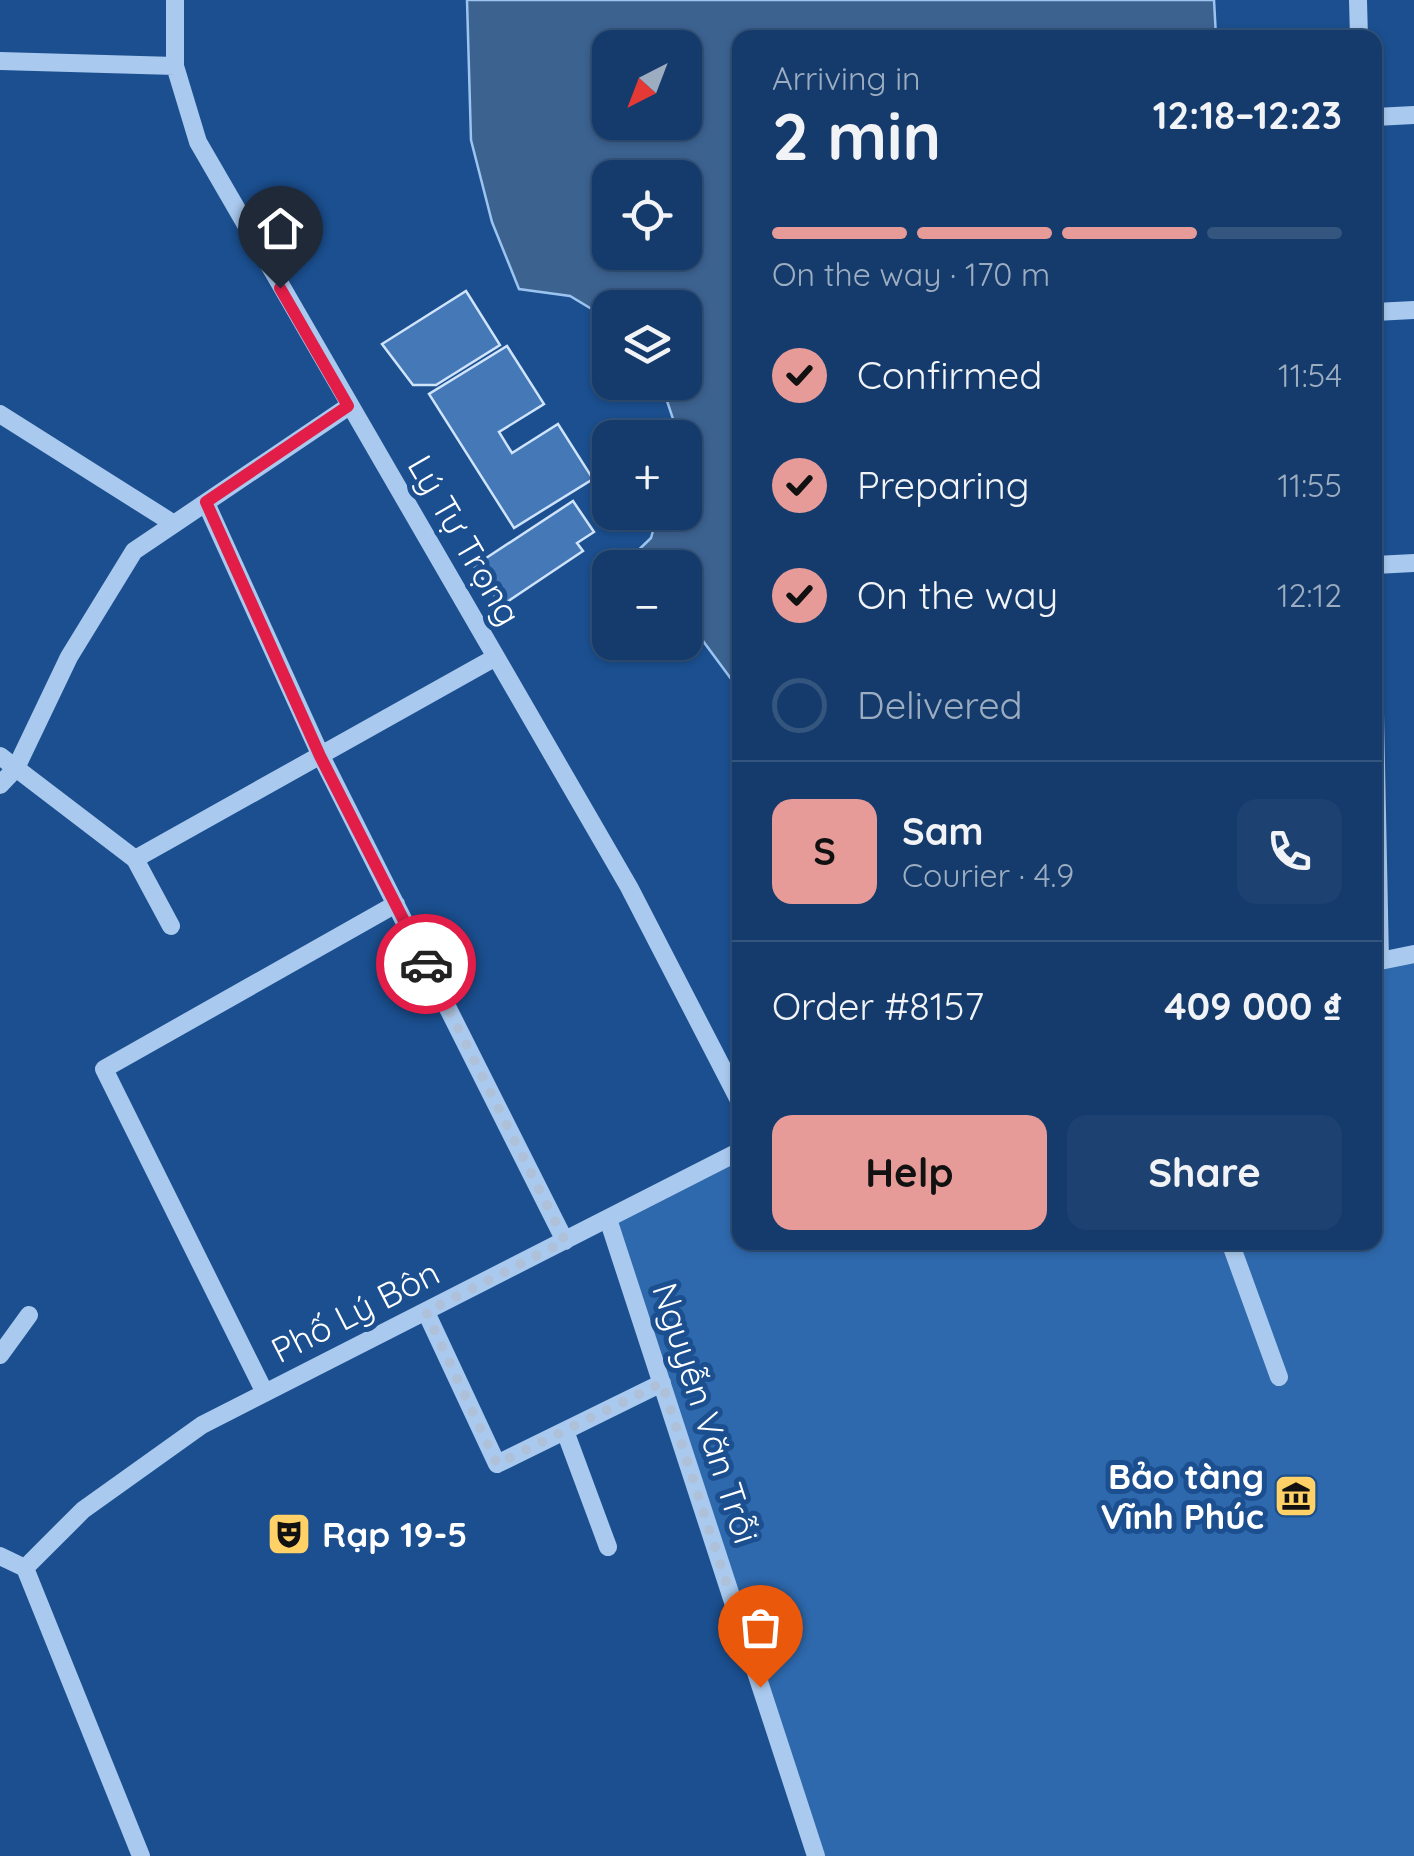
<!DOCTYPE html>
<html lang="en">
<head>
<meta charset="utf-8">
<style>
	:root { --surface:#143b6b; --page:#1d4271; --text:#f1f3f6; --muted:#9dadc1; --line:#33557e; --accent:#e69b98 }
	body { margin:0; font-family:Quicksand,sans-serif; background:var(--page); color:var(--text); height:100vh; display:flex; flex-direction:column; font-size:38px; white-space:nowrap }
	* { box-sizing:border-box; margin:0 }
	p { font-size:32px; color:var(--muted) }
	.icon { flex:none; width:55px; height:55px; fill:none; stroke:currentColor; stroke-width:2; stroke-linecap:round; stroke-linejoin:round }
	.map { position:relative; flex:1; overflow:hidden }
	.drawer { position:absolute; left:732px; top:30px; width:650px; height:1220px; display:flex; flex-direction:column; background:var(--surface); border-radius:20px; box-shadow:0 2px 8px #0004,0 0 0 2px var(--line) }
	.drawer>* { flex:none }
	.needle { width:65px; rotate:222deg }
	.fabs { position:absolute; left:592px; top:30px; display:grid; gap:20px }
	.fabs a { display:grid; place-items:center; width:110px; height:110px; border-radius:20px; background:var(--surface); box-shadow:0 2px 8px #0004,0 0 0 2px var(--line); font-size:50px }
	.pin { position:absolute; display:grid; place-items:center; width:85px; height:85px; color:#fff; margin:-102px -42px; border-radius:50% 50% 50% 0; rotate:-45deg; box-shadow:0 0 10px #0007 }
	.pin .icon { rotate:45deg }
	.courier { position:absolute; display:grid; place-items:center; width:100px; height:100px; margin:-50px; border:8px solid #e11d48; border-radius:50%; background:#fff; color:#222; box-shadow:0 2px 12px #0007 }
	.overview em { font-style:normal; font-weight:700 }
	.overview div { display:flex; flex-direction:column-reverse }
	.overview { display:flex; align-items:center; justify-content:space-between; height:170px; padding:0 40px }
	h1 { font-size:65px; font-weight:700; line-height:75px }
	.bar { display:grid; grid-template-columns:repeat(4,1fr); gap:15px 10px; align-content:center; height:120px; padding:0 40px }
	.bar i { height:12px; border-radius:8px; background:var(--line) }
	.bar .on { background:var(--accent) }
	.bar p { grid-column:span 4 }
	.line { display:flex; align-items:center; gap:25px; padding:0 40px; border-top:2px solid var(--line) }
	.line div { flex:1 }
	.round { display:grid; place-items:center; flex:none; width:105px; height:105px; border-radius:20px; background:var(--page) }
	ol { padding:0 40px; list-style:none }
	li { display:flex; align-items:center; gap:30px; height:110px }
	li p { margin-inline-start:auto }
	li .icon { padding:10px; border-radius:50%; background:var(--accent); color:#111; stroke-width:4 }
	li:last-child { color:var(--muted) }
	li i { width:55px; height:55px; border:5px solid var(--line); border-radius:50% }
	.button { display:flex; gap:20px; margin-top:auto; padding:20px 40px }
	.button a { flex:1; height:115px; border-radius:20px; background:var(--accent); color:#111; font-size:40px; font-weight:700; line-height:115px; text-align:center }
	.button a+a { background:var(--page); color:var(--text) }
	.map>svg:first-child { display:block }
</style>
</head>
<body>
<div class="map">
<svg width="1414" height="1856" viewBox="0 0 1414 1856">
	<rect width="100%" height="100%" fill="#1b4f8f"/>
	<path fill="#2e69ad" d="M 1414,957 L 1414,1856 L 816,1856 L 608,1219 L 740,1149 L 740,1242 L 1375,1242 L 1375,966 Z"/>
	<path fill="#3c6290" stroke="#9cc4f0" stroke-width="2.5" fill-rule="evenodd" d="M 467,0 L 1214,0 L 1216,37 L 740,38 L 740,691 L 703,641 L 685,630 L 685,568 L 628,567 L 625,563 L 651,538 L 658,513 L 685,512 L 685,438 L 679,437 L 661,383 L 685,382 L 685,308 L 610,308 L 610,320 L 570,296 L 519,289 L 492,222 L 471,140 ZM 610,48 L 685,48 L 685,122 L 610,122 ZM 610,178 L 685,178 L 685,252 L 610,252 Z"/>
	<path fill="#4478b7" stroke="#cfe3fa" stroke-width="2.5" d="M 466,291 L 500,345 L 436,385 L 413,385 L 382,344 Z
		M 507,346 L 544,404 L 499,432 L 512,453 L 558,424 L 593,479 L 514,528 L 429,394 Z
		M 573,501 L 594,532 L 577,543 L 583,551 L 501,606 L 474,566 Z"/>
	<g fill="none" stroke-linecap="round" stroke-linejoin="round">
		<path stroke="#a9c9ee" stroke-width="18" d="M 175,0 L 175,66 L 198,142 L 629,887 L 740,1102
			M 1358,0 L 1359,38
			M 0,61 L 175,66
			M 1375,117 L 1414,115
			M 1375,312 L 1414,310
			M 0,414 L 174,524
			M 206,503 L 321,756 L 565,1241
			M 1375,565 L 1414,563
			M 1375,714 L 1380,961
			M 0,756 L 135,859 L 171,926
			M 0,785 L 16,768 L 69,657 L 134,551 L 349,406
			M 135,859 L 496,657
			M 1375,962 L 1414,954
			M 608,1219 L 816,1856
			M 1230,1242 L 1279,1377
			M 426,1312 L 497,1464 L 662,1383
			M 0,1355 L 29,1315
			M 265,1393 L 104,1069 L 396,904
			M 565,1431 L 608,1547
			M 0,1556 L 25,1568 L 141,1856
			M 25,1568 L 83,1510 L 202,1425 L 740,1151"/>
	</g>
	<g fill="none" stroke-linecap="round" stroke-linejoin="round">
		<path stroke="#afc1d8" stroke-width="10" stroke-dasharray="0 18" d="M 426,964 L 565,1241 L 426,1312 L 497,1464 L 662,1383 L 760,1687"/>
		<path stroke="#e11d48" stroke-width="12" d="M 280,288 L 348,406 L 206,502 L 320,756 L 426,964"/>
	</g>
	<defs>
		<symbol id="museum-square" viewBox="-11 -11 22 22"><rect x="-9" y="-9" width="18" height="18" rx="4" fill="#ffd166" stroke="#1b4f8f"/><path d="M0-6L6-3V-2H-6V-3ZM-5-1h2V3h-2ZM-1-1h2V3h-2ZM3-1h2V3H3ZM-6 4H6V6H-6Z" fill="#111"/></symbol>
		<symbol id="theatre-square" viewBox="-11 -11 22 22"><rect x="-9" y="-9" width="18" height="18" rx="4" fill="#ffd166" stroke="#1b4f8f"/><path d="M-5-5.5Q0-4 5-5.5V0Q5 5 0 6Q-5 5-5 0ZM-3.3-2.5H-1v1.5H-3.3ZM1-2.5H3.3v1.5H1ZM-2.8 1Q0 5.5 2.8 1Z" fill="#111"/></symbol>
	</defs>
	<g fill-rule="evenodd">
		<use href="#museum-square" x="1271" y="1471" width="50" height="50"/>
		<use href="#theatre-square" x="264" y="1509" width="50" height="50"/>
	</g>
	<g text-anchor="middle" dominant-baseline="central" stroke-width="10" stroke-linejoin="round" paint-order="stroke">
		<g font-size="35" fill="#fff" stroke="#1b4f8f">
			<text transform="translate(465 540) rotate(60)">Lý Tự Trọng</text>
			<text transform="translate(355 1311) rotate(-27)">Phố Lý Bôn</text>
			<text transform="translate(706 1413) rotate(72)">Nguyễn Văn Trỗi</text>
		</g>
		<g font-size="35" font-weight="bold" fill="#fff" stroke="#1b4f8f" text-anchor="end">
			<text x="1264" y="1476">Bảo tàng<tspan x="1264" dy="40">Vĩnh Phúc</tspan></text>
			<text x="322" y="1534" text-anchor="start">Rạp 19-5</text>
		</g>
	</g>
</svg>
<div class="fabs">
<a><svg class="needle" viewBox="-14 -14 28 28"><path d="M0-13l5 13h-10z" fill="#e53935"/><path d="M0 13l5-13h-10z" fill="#9dadc1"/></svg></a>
<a><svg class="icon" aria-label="locate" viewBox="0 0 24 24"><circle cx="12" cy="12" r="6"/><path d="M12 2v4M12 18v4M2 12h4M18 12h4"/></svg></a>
<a><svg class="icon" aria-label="layers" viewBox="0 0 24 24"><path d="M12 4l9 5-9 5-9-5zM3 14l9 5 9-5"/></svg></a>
<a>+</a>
<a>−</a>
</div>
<div class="pin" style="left:760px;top:1687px;background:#ea580c"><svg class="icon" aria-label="bag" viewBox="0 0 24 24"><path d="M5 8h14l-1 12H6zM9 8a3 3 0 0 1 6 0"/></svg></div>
<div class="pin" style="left:280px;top:288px;background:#1f2937"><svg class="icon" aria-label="home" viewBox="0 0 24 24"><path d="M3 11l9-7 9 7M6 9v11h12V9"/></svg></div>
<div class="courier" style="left:426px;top:964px"><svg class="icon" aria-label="car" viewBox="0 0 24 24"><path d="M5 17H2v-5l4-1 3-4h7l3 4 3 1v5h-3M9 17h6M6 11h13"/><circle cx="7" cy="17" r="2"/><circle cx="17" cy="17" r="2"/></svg></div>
<section class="drawer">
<div class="overview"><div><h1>2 min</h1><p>Arriving in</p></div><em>12:18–12:23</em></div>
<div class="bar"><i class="on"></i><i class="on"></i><i class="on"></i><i></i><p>On the way · 170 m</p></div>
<ol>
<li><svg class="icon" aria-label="check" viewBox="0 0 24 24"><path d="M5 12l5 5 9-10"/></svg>Confirmed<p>11:54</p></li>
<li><svg class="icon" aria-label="check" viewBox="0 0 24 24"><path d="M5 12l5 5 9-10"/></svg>Preparing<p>11:55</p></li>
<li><svg class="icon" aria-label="check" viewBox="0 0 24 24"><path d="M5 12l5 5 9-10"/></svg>On the way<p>12:12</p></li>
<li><i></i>Delivered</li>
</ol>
<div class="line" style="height:180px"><b class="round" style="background:var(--accent);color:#111">S</b><div><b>Sam</b><p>Courier · 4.9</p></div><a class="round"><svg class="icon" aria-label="phone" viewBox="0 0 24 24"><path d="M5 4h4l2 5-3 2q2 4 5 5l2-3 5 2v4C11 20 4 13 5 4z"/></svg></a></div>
<div class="line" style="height:130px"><div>Order #8157</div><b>409 000 ₫</b></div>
<div class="button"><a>Help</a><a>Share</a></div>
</section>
</div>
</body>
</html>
